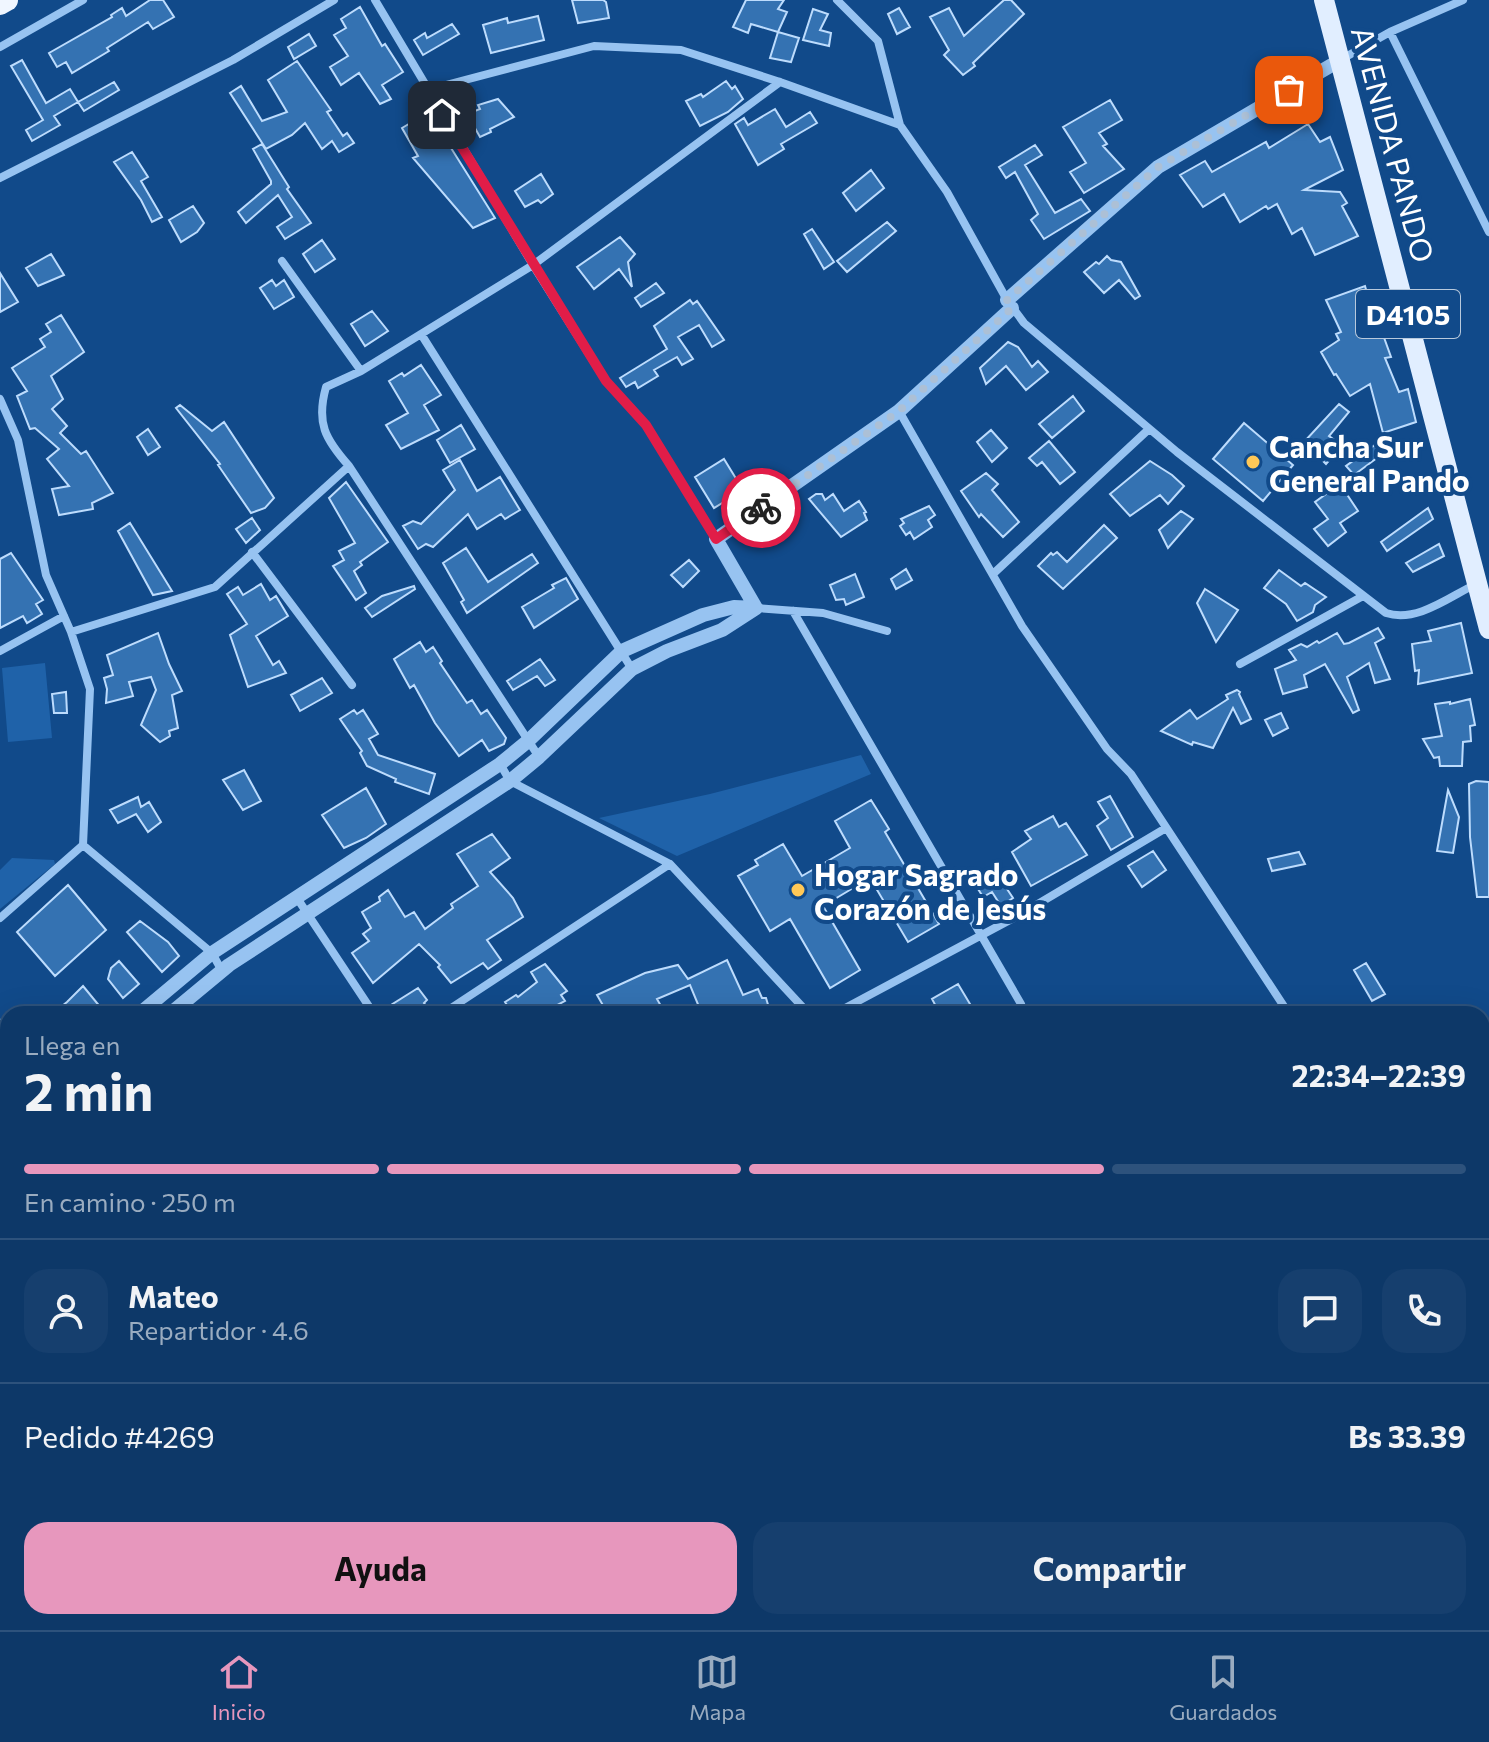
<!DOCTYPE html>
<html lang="es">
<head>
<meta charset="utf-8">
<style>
	:root { --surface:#0d3868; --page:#163f6e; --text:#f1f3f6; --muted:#9aacc0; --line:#2d527c; --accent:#e797bd }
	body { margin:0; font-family:Commissioner,sans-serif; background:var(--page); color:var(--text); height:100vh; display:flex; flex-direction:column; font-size:30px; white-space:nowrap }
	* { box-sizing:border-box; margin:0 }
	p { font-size:26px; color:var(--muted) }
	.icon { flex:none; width:44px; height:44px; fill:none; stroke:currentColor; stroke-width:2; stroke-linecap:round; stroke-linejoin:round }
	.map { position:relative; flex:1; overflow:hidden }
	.drawer { position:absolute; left:0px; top:1006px; width:1490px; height:624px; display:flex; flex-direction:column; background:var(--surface); border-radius:24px 24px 0 0; box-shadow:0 8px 32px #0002,0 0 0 2px var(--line) }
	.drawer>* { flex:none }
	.pin { position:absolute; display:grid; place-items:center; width:68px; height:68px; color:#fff; margin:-34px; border-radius:16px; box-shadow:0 4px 12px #0006 }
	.courier { position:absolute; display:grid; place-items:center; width:80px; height:80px; margin:-40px; border:6px solid #e11d48; border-radius:50%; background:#fff; color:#222; box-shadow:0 2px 10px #0007 }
	.overview em { font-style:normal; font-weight:700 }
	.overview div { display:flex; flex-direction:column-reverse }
	.overview { display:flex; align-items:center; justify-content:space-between; height:136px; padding:0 24px }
	h1 { font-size:52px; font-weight:700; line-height:60px }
	.bar { display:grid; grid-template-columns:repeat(4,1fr); gap:12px 8px; align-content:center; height:96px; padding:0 24px }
	.bar i { height:10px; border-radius:6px; background:var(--line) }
	.bar .active { background:var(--accent) }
	.bar p { grid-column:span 4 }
	.line { display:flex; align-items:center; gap:20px; padding:0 24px; border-top:2px solid var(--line) }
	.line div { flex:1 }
	.round { display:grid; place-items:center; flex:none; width:84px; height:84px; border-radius:24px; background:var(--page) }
	.cta { display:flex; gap:16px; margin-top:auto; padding:16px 24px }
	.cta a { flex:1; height:92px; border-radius:24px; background:var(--accent); color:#111; font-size:32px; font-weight:700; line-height:92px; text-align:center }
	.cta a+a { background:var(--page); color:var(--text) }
	.menu { display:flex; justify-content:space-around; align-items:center; height:112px; border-top:2px solid var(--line); background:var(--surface); font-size:22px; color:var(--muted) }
	.menu a { display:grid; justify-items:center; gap:4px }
	.menu .active { color:var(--accent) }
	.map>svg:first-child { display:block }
</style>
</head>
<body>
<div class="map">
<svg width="1489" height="1630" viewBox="0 0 1489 1630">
	<rect width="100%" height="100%" fill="#114a8a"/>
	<path fill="#1f62a9" d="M 45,663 L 52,738 L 8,742 L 2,668 Z
		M 861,755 L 871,774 L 677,856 L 599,818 L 710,794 Z
		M 12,858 L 54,860 L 55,864 L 0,909 L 0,870 Z"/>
	<path fill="#3472b2" stroke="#bddcfd" stroke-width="2" d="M 150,0 L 163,0 L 174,17 L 153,29 L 148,22 L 107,48 L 109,51 L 72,73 L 66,62 L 57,67 L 49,53 L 112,17 L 111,15 L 122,8 L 126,16 Z
		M 572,0 L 603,0 L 606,2 L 609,18 L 578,23 Z
		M 746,0 L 784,0 L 778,9 L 787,12 L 778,32 L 751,24 L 748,33 L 733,27 Z
		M 1004,0 L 1011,0 L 1024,14 L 973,63 L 975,66 L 963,75 L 944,55 L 949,50 L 930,17 L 949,8 L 964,36 Z
		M 360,7 L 382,46 L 385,44 L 403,72 L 382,85 L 391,99 L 380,104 L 359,73 L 341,85 L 330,67 L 348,56 L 334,35 L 346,28 L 341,19 Z
		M 899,8 L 910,27 L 897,34 L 888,14 Z
		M 813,9 L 828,14 L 820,30 L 831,33 L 829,46 L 803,40 Z
		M 538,16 L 544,40 L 491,53 L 483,25 L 507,18 L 508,23 Z
		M 452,24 L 459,34 L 423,55 L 414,40 L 425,33 L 427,38 Z
		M 778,32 L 799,38 L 791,62 L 770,58 Z
		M 309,34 L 316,46 L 294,59 L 288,47 Z
		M 22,60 L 46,103 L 70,89 L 78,102 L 54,116 L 60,125 L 32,141 L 26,130 L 43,120 L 11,66 Z
		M 297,61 L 331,110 L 327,112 L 343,136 L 347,133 L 354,143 L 339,152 L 332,141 L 322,149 L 305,123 L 292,135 L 266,149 L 230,93 L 241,86 L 262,121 L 287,112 L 268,80 Z
		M 726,81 L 732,89 L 735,86 L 743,99 L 728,112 L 700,126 L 686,101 L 701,94 L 703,97 Z
		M 114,82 L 119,90 L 84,111 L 78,102 Z
		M 498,99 L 514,117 L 490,129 L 491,132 L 480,137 L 467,114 L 480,109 L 478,105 Z
		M 1110,100 L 1122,120 L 1099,133 L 1107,144 L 1103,146 L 1124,169 L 1084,193 L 1070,172 L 1086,163 L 1063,127 Z
		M 775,109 L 786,127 L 810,112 L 817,123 L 781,144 L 784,149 L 758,165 L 735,124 L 744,118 L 748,125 Z
		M 429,112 L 446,140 L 495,218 L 473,228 L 413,158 L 418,156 L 402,128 Z
		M 1308,124 L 1320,142 L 1330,137 L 1343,170 L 1304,190 L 1340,192 L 1347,203 L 1342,206 L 1358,236 L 1315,255 L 1302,228 L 1292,234 L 1277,204 L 1268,209 L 1266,206 L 1240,222 L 1224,194 L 1203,207 L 1180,175 L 1205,161 L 1212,172 L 1266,142 L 1269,148 Z
		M 262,144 L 289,187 L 287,189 L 311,223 L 285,239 L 277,227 L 292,217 L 278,195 L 246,223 L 238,212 L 271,184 L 271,181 L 253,149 Z
		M 1035,145 L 1042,155 L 1025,165 L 1055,213 L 1081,199 L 1090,211 L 1044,239 L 1031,220 L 1038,214 L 1015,172 L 1006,178 L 999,167 Z
		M 132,152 L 148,177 L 141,181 L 162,217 L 152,222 L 141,200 L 114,162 Z
		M 871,170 L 884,188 L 856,211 L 843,193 Z
		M 541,174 L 553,194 L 541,203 L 538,200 L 525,207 L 515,191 Z
		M 193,206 L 204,223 L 197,232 L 181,242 L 169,220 Z
		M 887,222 L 896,231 L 847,272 L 837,261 Z
		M 812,229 L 834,262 L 824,269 L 804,234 Z
		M 620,237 L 635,254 L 628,262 L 632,287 L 619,269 L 594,289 L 577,267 Z
		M 322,240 L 335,259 L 315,272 L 303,254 Z
		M 51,254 L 64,275 L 38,286 L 26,268 Z
		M 1107,256 L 1111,260 L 1121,262 L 1140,296 L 1135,299 L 1119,280 L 1104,293 L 1084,272 L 1096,262 L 1099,264 Z
		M 0,273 L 18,302 L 0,312 Z
		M 272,280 L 276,286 L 284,280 L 294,297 L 274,309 L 260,288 Z
		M 656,283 L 664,293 L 641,307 L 635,298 Z
		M 1365,286 L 1378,332 L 1382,332 L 1391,357 L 1385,358 L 1399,392 L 1408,389 L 1416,422 L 1383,433 L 1370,384 L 1350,396 L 1336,374 L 1334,375 L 1321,352 L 1339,340 L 1336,334 L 1341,332 L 1326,300 Z
		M 690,300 L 693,304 L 697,301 L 724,340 L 712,347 L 699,325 L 678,337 L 693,359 L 682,365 L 677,357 L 654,370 L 658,376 L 638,388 L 635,382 L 626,387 L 620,378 L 667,349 L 654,326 Z
		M 372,311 L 388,331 L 365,346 L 351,324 Z
		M 61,315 L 84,352 L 51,376 L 63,399 L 52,409 L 67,426 L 60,433 L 81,454 L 86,451 L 113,493 L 92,503 L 93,509 L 59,515 L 52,489 L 69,486 L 47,459 L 59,449 L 35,428 L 30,429 L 17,396 L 27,391 L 12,368 L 45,347 L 40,339 L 51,332 L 46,324 Z
		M 1008,342 L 1018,347 L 1032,367 L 1038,361 L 1048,372 L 1026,390 L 1006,366 L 986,384 L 980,368 Z
		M 421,365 L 441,395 L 424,405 L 439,430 L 401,449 L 386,425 L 408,413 L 389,381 L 402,373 L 404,376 Z
		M 1073,396 L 1084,411 L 1052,438 L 1039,424 Z
		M 1339,404 L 1349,412 L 1329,436 L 1336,441 L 1334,444 L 1339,449 L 1326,464 L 1304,442 Z
		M 180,405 L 212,431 L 224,422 L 274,498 L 265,508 L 251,513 L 218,465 L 220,464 L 176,408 Z
		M 1244,423 L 1293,465 L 1263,501 L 1213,459 Z
		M 461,425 L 475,449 L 450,463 L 437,440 Z
		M 148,429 L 160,447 L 148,455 L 137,437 Z
		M 991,430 L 1007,448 L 992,462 L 977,442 Z
		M 1386,437 L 1393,446 L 1354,475 L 1346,466 Z
		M 1049,441 L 1075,472 L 1060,484 L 1042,462 L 1037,466 L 1029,458 Z
		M 724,459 L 743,490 L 714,508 L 695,477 Z
		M 460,460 L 477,491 L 500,477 L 520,510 L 505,519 L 501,514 L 477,529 L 468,514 L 433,547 L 426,544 L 418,549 L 403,526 L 413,521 L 421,524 L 455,490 L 443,470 Z
		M 1150,461 L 1172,475 L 1184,486 L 1168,504 L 1160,495 L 1130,516 L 1110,494 Z
		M 986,473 L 998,484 L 992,490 L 1019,522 L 1003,537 L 981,514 L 979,517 L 961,491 Z
		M 346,482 L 388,542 L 360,562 L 362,565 L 354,571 L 366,593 L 356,600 L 333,566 L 344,560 L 339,551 L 355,543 L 329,498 Z
		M 1340,484 L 1358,511 L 1340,523 L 1346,532 L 1328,546 L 1314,529 L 1328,519 L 1315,502 Z
		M 816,494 L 822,494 L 825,500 L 833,494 L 844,511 L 859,501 L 866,512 L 864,513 L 867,520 L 841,537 L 809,499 Z
		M 929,506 L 935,515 L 928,520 L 932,527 L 914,539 L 910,532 L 906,535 L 900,526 L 904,523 L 901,519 Z
		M 1428,508 L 1433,519 L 1387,551 L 1381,542 Z
		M 1181,511 L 1193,519 L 1168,548 L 1159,530 Z
		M 252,518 L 260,530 L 246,543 L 236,529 Z
		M 130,523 L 172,591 L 153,595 L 118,531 Z
		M 1104,525 L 1117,538 L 1063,589 L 1038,566 L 1051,553 L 1053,555 L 1057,552 L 1067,562 Z
		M 1439,544 L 1444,556 L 1413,572 L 1406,563 Z
		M 466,548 L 488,582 L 532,554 L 538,563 L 467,613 L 461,602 L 464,600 L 443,563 Z
		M 11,553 L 43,600 L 36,604 L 42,614 L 27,623 L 23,616 L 0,628 L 0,559 Z
		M 689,560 L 699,571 L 683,587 L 671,575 Z
		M 906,569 L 912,580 L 896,589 L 891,579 Z
		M 1279,570 L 1301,586 L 1305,583 L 1326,597 L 1315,605 L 1313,612 L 1297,621 L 1286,604 L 1264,588 Z
		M 855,574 L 864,597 L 846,605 L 844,599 L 836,600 L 830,585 Z
		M 566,578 L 578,599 L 534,628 L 522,607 L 554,588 L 552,585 Z
		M 261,584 L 270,600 L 276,596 L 288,616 L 256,636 L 273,665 L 279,661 L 286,673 L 248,687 L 230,635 L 247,624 L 227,594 L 238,587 L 243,595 Z
		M 414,586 L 415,589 L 372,617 L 365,608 L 382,596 Z
		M 1205,589 L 1238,610 L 1216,642 L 1197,603 Z
		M 1461,623 L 1472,673 L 1418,684 L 1419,670 L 1415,671 L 1412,644 L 1431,641 L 1428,631 Z
		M 1378,628 L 1384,638 L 1375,643 L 1390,679 L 1375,683 L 1369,663 L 1347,677 L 1359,710 L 1353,713 L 1325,664 L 1304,675 L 1307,687 L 1283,694 L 1275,669 L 1296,660 L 1289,650 L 1301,644 L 1307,647 L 1317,641 L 1319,643 L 1337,633 L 1344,644 L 1349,643 Z
		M 158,633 L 169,664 L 182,691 L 172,695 L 178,728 L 169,731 L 170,736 L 160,742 L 141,725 L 156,690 L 151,677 L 129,682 L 133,696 L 106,703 L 107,689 L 104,678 L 113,675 L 107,655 Z
		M 420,642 L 426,652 L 433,647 L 442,661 L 440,663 L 467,703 L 472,700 L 481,714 L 487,710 L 506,738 L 504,744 L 489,751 L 482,740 L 459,756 L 435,723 L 414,685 L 410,688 L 394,659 Z
		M 540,659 L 555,680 L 545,686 L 537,676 L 513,690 L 507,681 Z
		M 322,678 L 332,693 L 300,711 L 291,695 Z
		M 1237,690 L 1240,692 L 1239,694 L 1251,719 L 1241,724 L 1233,708 L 1213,748 L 1193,742 L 1192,745 L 1161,731 L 1190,710 L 1197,719 L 1228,699 L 1226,695 Z
		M 66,692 L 67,713 L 54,713 L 52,694 Z
		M 1470,699 L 1475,725 L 1470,726 L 1471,741 L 1463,742 L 1462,766 L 1440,766 L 1439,757 L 1434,758 L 1423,739 L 1442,736 L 1435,704 L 1450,702 L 1450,704 Z
		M 354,710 L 357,714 L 363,710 L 378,734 L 369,739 L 378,755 L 435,774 L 429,794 L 395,782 L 396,779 L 367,766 L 360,753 L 362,751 L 340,719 Z
		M 1281,713 L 1288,728 L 1273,736 L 1265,720 Z
		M 244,770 L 261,801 L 243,810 L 223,780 Z
		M 1476,781 L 1489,782 L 1489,897 L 1477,897 L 1470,837 L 1469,784 Z
		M 366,788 L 386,824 L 366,838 L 344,848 L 322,815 Z
		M 1448,790 L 1459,817 L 1453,853 L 1437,851 Z
		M 1110,796 L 1133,837 L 1111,850 L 1097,826 L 1108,818 L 1098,802 Z
		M 138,797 L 141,807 L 149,802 L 161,822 L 148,832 L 136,814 L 118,823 L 110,810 Z
		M 871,800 L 889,829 L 885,832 L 939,924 L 908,942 L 870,878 L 823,906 L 860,970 L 830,988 L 790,919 L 770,931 L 738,876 L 758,865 L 755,860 L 783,844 L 802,876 L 850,848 L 835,821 Z
		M 1053,816 L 1059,827 L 1066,823 L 1087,855 L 1031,886 L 1012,852 L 1031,839 L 1025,831 Z
		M 492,834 L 510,858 L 490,872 L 513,898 L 523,917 L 487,940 L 501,960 L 488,969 L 483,963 L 451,983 L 438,967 L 440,965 L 419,944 L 373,983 L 352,953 L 369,941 L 363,934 L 371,928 L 362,912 L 380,901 L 379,897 L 388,890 L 405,917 L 414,912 L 425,929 L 453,908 L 451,904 L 478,886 L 457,854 Z
		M 1153,851 L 1166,870 L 1142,887 L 1128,866 Z
		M 1299,852 L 1305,864 L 1272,871 L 1268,859 Z
		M 995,871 L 1013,898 L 1001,906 L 992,892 L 983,897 L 975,884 Z
		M 68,885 L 106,930 L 55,976 L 17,932 Z
		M 140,921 L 168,942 L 179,956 L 162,972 L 127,932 Z
		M 727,960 L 743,995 L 758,989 L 762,998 L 766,998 L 769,1008 L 756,1014 L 702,1014 L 690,985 L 657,999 L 661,1006 L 645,1014 L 608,1014 L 597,995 L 645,973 L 678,965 L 688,979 Z
		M 119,961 L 139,984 L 123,998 L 108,979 L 111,968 Z
		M 1366,963 L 1385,994 L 1372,1001 L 1354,970 Z
		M 545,964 L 567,991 L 561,995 L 565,1001 L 550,1009 L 553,1014 L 513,1014 L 505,1002 L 516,995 L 518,997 L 537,982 L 531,972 Z
		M 958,984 L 976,1014 L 940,1014 L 932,999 Z
		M 83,986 L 106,1014 L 52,1014 L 67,1002 Z
		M 418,988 L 427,1000 L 424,1003 L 428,1008 L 420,1014 L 399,1014 L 391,1005 Z"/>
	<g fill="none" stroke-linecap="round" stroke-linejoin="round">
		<path stroke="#97c3f1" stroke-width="8" d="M 375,0 L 533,265 L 606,381 L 646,425 L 716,539
			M 837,0 L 878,41 L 900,125
			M 1390,32 L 1489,232
			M 0,47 L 83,0
			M 1342,59 L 1390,32 L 1463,0
			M 427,90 L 594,46 L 681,50 L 780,82 L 900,125 L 947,192 L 1007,300 L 1024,323 L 1177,452 L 1386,613 C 1417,623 1449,597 1476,584
			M 0,178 L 233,60 L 334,0
			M 282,261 L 361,371
			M 421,334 L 632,669
			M 0,399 L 18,440 L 46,575 L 71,632 L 90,689 L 83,845 L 212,953 L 222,971
			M 899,411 L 1022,626 L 1107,749 L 1131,774 L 1289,1014
			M 252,552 L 352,685
			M 993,574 L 1149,429
			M 756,608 L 823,613 L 887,631
			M 793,611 L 1021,1004
			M 71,632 L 215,587 L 349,466
			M 0,651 L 64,616
			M 1240,664 L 1363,596
			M 539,757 L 349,466 C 325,439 316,423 326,387 L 361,371 L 533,265 L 780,82
			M 500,764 L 510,781 L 670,864 L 809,1014
			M 297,898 L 374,1014
			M 0,918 L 83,845
			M 442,1014 L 670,864
			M 834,1014 L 1021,914 L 1166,828
			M 0,1023 L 8,1039
			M 1482,1224 L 1489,1220
			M 403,1622 L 407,1630
			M 1400,1622 L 1406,1630
			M 122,1630 L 135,1622
			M 372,1630 L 385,1622"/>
		<path stroke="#97c3f1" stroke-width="14" d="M 1007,300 L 1158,167 L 1342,59
			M 756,608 L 716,539 L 899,411 L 1012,308
			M 139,1014 L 212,953 L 500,764 L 528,741 L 622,651 L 703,615 L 734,607 L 756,608
			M 170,1014 L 229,965 L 510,781 L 539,757 L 632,669 L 667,651 L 722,630 L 756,608
			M 0,1140 L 8,1131
			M 0,1167 L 8,1158"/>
		<path stroke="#e1eeff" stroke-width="20" d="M 1324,0 L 1489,629"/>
		<path stroke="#f0f6ff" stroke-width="22" d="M 0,4 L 7,0"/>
	</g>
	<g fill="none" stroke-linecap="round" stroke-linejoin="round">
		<path stroke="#acc0d6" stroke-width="8" stroke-dasharray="0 14.4" d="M 761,508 L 899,411 L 1012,308 L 1007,300 L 1158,167 L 1289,90"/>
		<path stroke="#e11d48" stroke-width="10" d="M 442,115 L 606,381 L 646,425 L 716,539 L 761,508"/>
	</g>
	<g fill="#ffc857" stroke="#114a8a" stroke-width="3">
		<circle cx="1253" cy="462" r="8"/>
		<circle cx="798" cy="890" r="8"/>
	</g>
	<g text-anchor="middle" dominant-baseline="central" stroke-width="8" stroke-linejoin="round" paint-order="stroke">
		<rect fill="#114a8a" stroke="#b8c9dc" stroke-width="2" x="1356" y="290" width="104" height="48" rx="6"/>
		<g font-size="28" font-weight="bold" fill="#fff">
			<text x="1408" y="314">D4105</text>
		</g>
		<g font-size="30" fill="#fff" stroke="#114a8a">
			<text transform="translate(1394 144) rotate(75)">AVENIDA PANDO</text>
		</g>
		<g font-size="30" font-weight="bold" fill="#fff" stroke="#114a8a" text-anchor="start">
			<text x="1269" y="445">Cancha Sur<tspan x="1269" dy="34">General Pando</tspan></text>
			<text x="814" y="873">Hogar Sagrado<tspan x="814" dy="34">Corazón de Jesús</tspan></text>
		</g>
	</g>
</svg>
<div class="pin" style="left:1289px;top:90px;background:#ea580c"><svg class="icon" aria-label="bag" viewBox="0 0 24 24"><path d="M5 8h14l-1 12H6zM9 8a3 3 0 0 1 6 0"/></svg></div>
<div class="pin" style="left:442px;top:115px;background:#1f2937"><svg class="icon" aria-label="home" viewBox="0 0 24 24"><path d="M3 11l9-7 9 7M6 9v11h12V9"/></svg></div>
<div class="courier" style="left:761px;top:508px"><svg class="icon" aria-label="bike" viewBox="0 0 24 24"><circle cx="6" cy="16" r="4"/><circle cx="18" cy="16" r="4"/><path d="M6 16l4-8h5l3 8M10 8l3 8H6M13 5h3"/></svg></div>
<section class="drawer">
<div class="overview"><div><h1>2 min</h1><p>Llega en</p></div><em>22:34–22:39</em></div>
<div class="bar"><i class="active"></i><i class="active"></i><i class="active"></i><i></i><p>En camino · 250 m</p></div>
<div class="line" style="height:144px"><a class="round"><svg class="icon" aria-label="person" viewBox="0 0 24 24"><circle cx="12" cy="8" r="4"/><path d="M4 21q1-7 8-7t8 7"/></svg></a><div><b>Mateo</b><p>Repartidor · 4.6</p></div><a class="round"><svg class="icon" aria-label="chat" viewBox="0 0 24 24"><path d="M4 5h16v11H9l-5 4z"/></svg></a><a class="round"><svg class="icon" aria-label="phone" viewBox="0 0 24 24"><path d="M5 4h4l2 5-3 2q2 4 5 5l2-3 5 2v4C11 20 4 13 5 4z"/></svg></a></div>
<div class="line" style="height:104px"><div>Pedido #4269</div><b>Bs 33.39</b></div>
<div class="cta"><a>Ayuda</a><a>Compartir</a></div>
</section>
</div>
<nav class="menu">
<a class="active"><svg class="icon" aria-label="home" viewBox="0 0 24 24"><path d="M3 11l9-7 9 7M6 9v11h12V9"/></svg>Inicio</a>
<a><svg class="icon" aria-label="map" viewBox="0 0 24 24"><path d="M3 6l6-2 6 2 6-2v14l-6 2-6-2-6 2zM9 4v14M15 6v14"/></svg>Mapa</a>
<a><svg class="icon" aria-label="saved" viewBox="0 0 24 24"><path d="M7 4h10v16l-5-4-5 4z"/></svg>Guardados</a>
</nav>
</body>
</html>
